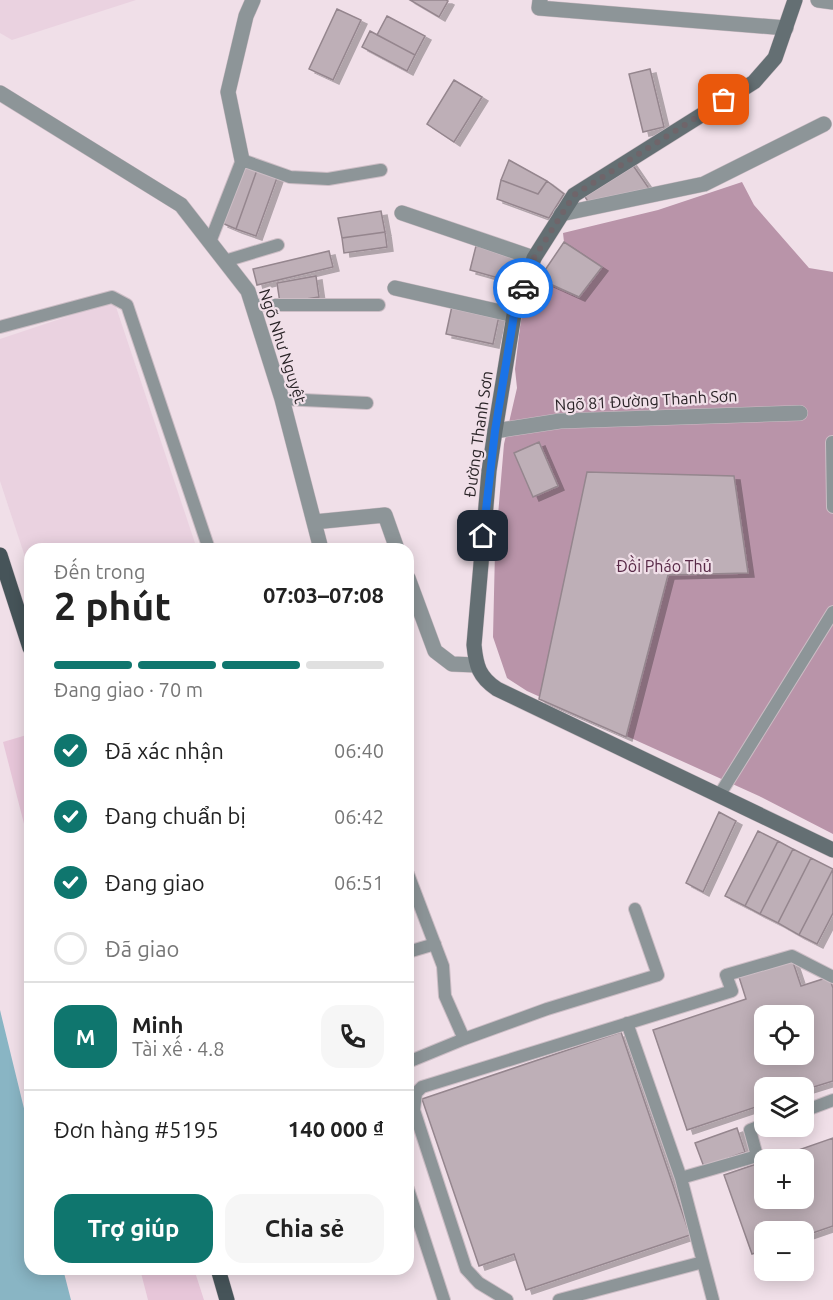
<!DOCTYPE html>
<html lang="vi">
<head>
<meta charset="utf-8">
<style>
	:root { --surface:#fff; --page:#f6f6f6; --text:#222; --muted:#767676; --line:#e0e0e0; --accent:#0f766e }
	body { margin:0; font-family:Ubuntu,sans-serif; background:var(--page); color:var(--text); height:100vh; display:flex; flex-direction:column; font-size:22px; white-space:nowrap }
	* { box-sizing:border-box; margin:0 }
	p { font-size:20px; color:var(--muted) }
	.icon { flex:none; width:33px; height:33px; fill:none; stroke:currentColor; stroke-width:2; stroke-linecap:round; stroke-linejoin:round }
	.map { position:relative; flex:1; overflow:hidden }
	.side { position:absolute; left:24px; top:543px; width:390px; height:732px; display:flex; flex-direction:column; background:var(--surface); border-radius:18px; box-shadow:0 3px 15px #0003 }
	.side>* { flex:none }
	.fabs { position:absolute; left:754px; top:1005px; display:grid; gap:12px }
	.fabs a { display:grid; place-items:center; width:60px; height:60px; border-radius:12px; background:var(--surface); box-shadow:0 3px 15px #0003; font-size:30px }
	.pin { position:absolute; display:grid; place-items:center; width:51px; height:51px; color:#fff; margin:-26px; border-radius:12px; box-shadow:0 3px 9px #0006 }
	.courier { position:absolute; display:grid; place-items:center; width:60px; height:60px; margin:-30px; border:4px solid #1a73e8; border-radius:50%; background:#fff; color:#222; box-shadow:0 2px 8px #0007 }
	.summary em { font-style:normal; font-weight:700 }
	.summary div { display:flex; flex-direction:column-reverse }
	.summary { display:flex; align-items:center; justify-content:space-between; height:102px; padding:0 30px }
	h1 { font-size:39px; font-weight:700; line-height:45px }
	.bar { display:grid; grid-template-columns:repeat(4,1fr); gap:9px 6px; align-content:center; height:72px; padding:0 30px }
	.bar i { height:8px; border-radius:4px; background:var(--line) }
	.bar .active { background:var(--accent) }
	.bar p { grid-column:span 4 }
	.line { display:flex; align-items:center; gap:15px; padding:0 30px; border-top:2px solid var(--line) }
	.line div { flex:1 }
	.round { display:grid; place-items:center; flex:none; width:63px; height:63px; border-radius:18px; background:var(--page) }
	ol { padding:0 30px; list-style:none }
	li { display:flex; align-items:center; gap:18px; height:66px }
	li p { margin-inline-start:auto }
	li .icon { padding:6px; border-radius:50%; background:var(--accent); color:#fff; stroke-width:4 }
	li:last-child { color:var(--muted) }
	li i { width:33px; height:33px; border:3px solid var(--line); border-radius:50% }
	.cta { display:flex; gap:12px; margin-top:auto; padding:12px 30px }
	.cta a { flex:1; height:69px; border-radius:18px; background:var(--accent); color:#fff; font-size:24px; font-weight:700; line-height:69px; text-align:center }
	.cta a+a { background:var(--page); color:var(--text) }
	.map>svg:first-child { display:block }
</style>
</head>
<body>
<div class="map">
<svg width="833" height="1300" viewBox="0 0 833 1300">
	<defs>
		<filter id="shadow"><feDropShadow dx="6" dy="4" stdDeviation="0" flood-color="#0004"/></filter>
	</defs>
	<rect width="100%" height="100%" fill="#f0dfe8"/>
	<path fill="#ead2e0" d="M 0,0 L 136,0 L 12,40 L 0,33 Z
		M 114,301 L 197,549 L 30,549 L 30,572 L 0,481 L 0,339 Z"/>
	<path fill="#e7c6d9" d="M 30,734 L 30,847 L 3,742 Z
		M 140,1269 L 194,1269 L 204,1300 L 148,1300 Z"/>
	<path fill="#b994a9" d="M 742,182 L 754,205 L 809,268 L 833,272 L 833,834 L 759,796 L 527,691 L 507,678 L 493,637 L 495,551 L 504,444 L 517,388 L 515,369 L 521,318 L 539,279 L 579,297 L 601,268 L 564,242 L 563,233 L 658,210 Z"/>
	<path fill="#89b5c4" d="M 0,1010 L 30,1133 L 30,1269 L 63,1269 L 71,1300 L 0,1300 Z"/>
	<path fill="#beafb7" stroke="#95868e" stroke-width="1.5" fill-rule="evenodd" filter="url(#shadow)" d="M 410,0 L 446,0 L 448,1 L 439,17 Z
		M 337,9 L 361,20 L 333,80 L 309,69 Z
		M 387,16 L 425,36 L 415,55 L 377,35 Z
		M 370,31 L 415,55 L 407,71 L 362,47 Z
		M 650,69 L 664,127 L 643,132 L 629,74 Z
		M 454,80 L 482,97 L 454,142 L 427,124 Z
		M 509,160 L 547,181 L 538,194 L 501,180 Z
		M 630,161 L 650,190 L 590,205 L 582,192 Z
		M 244,162 L 258,167 L 236,229 L 222,223 Z
		M 258,167 L 278,175 L 256,236 L 236,229 Z
		M 501,180 L 538,194 L 547,181 L 564,194 L 549,218 L 497,199 Z
		M 381,211 L 385,232 L 342,238 L 338,218 Z
		M 385,232 L 387,247 L 344,253 L 342,238 Z
		M 564,242 L 602,267 L 579,297 L 539,279 Z
		M 476,246 L 519,257 L 513,282 L 470,270 Z
		M 329,251 L 333,267 L 257,285 L 253,269 Z
		M 316,276 L 319,297 L 280,303 L 277,283 Z
		M 452,306 L 499,316 L 493,344 L 446,334 Z
		M 539,442 L 558,486 L 533,497 L 514,453 Z
		M 587,472 L 734,476 L 748,573 L 668,575 L 626,737 L 539,699 Z
		M 719,812 L 736,821 L 703,892 L 686,883 Z
		M 758,831 L 778,841 L 745,906 L 725,896 Z
		M 778,841 L 793,849 L 760,914 L 745,906 Z
		M 793,849 L 811,858 L 778,923 L 760,914 Z
		M 811,858 L 833,869 L 799,935 L 778,923 Z
		M 833,869 L 833,913 L 817,944 L 799,935 Z
		M 792,959 L 801,986 L 829,977 L 833,988 L 833,1081 L 804,1090 L 804,1088 L 765,1088 L 765,1104 L 687,1130 L 653,1030 L 746,999 L 739,977 ZM 765,1016 L 804,1016 L 804,1054 L 765,1054 Z
		M 621,1032 L 690,1235 L 526,1290 L 514,1254 L 479,1266 L 422,1099 Z
		M 737,1128 L 745,1152 L 704,1167 L 695,1143 Z
		M 833,1138 L 833,1226 L 804,1236 L 804,1232 L 765,1232 L 765,1250 L 752,1254 L 724,1175 L 765,1161 L 765,1198 L 804,1198 L 804,1160 L 770,1160 Z"/>
	<g fill="none" stroke-linecap="round" stroke-linejoin="round">
		<defs>
			<path id="lane" d="M 210,242 L 242,160 L 290,177 L 328,179 L 381,170
				M 225,261 L 278,245
				M 253,305 L 379,305
				M 0,327 L 112,297 L 127,305 L 209,549
				M 282,399 L 367,403
				M 832,442 L 833,507
				M 720,794 L 833,612
				M 408,874 L 443,966 L 445,996 L 464,1039
				M 408,952 L 435,944
				M 627,1023 L 681,1178
				M 408,1062 L 464,1039 L 547,1009 L 658,975 L 635,909
				M 804,1111 L 833,1100
				M 408,1189 L 444,1300
				M 507,1300 L 479,1283 L 466,1269 L 414,1110 L 416,1093 L 422,1087 L 732,991 L 726,975 L 792,956 L 833,977
				M 559,1300 L 703,1262
				M 713,1300 L 681,1178 L 757,1156 L 750,1130 L 765,1124"/>
			<path id="street" d="M 540,0 L 539,8 L 786,28
				M 818,0 L 833,2
				M 0,93 L 181,205 L 248,291 L 282,399 L 321,549
				M 242,160 L 228,92 L 246,16 L 253,0
				M 402,213 L 534,258
				M 561,214 L 704,184 L 824,124
				M 395,288 L 514,315
				M 495,431 L 560,421 L 800,413
				M 314,522 L 385,515 L 397,549
				M 408,578 L 435,651 L 452,664 L 476,665"/>
			<path id="secondary" d="M 795,0 L 775,58 L 754,82 L 574,195 L 534,258 L 514,315 L 495,431 L 489,471 L 474,645 C 476,666 479,677 497,689 L 833,850"/>
			<path id="primary" d="M 0,555 L 30,648
				M 218,1269 L 227,1300"/>
		</defs>
		<use href="#lane" stroke="#ccbdc5" stroke-width="14"/>
		<use href="#street" stroke="#ccbdc5" stroke-width="16"/>
		<use href="#secondary" stroke="#ccbdc5" stroke-width="16"/>
		<use href="#primary" stroke="#ccbdc5" stroke-width="16"/>
		<use href="#lane" stroke="#8d9598" stroke-width="12"/>
		<use href="#street" stroke="#8d9598" stroke-width="15"/>
		<use href="#secondary" stroke="#646f73" stroke-width="15"/>
		<use href="#primary" stroke="#465459" stroke-width="15"/>
	</g>
	<g fill="none" stroke-linecap="round" stroke-linejoin="round">
		<path stroke="#6f656a" stroke-width="6" stroke-dasharray="0 10.8" d="M 523,288 L 534,258 L 574,195 L 724,100"/>
		<path stroke="#1a73e8" stroke-width="8" d="M 483,536 L 495,431 L 514,315 L 523,288"/>
	</g>
	<g text-anchor="middle" dominant-baseline="central" stroke-width="4.5" stroke-linejoin="round" paint-order="stroke">
		<g font-size="16" fill="#292326" stroke="#f0dfe8">
			<text transform="translate(283 346) rotate(72)">Ngõ Như Nguyệt</text>
			<text transform="translate(646 400) rotate(-3)">Ngõ 81 Đường Thanh Sơn</text>
			<text transform="translate(478 434) rotate(-82)">Đường Thanh Sơn</text>
		</g>
		<g font-size="16" fill="#582947" stroke="#f0dfe8">
			<text x="664" y="566">Đồi Pháo Thủ</text>
		</g>
	</g>
</svg>
<div class="fabs">
<a><svg class="icon" aria-label="locate" viewBox="0 0 24 24"><circle cx="12" cy="12" r="6"/><path d="M12 2v4M12 18v4M2 12h4M18 12h4"/></svg></a>
<a><svg class="icon" aria-label="layers" viewBox="0 0 24 24"><path d="M12 4l9 5-9 5-9-5zM3 14l9 5 9-5"/></svg></a>
<a>+</a>
<a>−</a>
</div>
<div class="pin" style="left:724px;top:100px;background:#ea580c"><svg class="icon" aria-label="bag" viewBox="0 0 24 24"><path d="M5 8h14l-1 12H6zM9 8a3 3 0 0 1 6 0"/></svg></div>
<div class="pin" style="left:483px;top:536px;background:#1f2937"><svg class="icon" aria-label="home" viewBox="0 0 24 24"><path d="M3 11l9-7 9 7M6 9v11h12V9"/></svg></div>
<div class="courier" style="left:523px;top:288px"><svg class="icon" aria-label="car" viewBox="0 0 24 24"><path d="M5 17H2v-5l4-1 3-4h7l3 4 3 1v5h-3M9 17h6M6 11h13"/><circle cx="7" cy="17" r="2"/><circle cx="17" cy="17" r="2"/></svg></div>
<section class="side">
<div class="summary"><div><h1>2 phút</h1><p>Đến trong</p></div><em>07:03–07:08</em></div>
<div class="bar"><i class="active"></i><i class="active"></i><i class="active"></i><i></i><p>Đang giao · 70 m</p></div>
<ol>
<li><svg class="icon" aria-label="check" viewBox="0 0 24 24"><path d="M5 12l5 5 9-10"/></svg>Đã xác nhận<p>06:40</p></li>
<li><svg class="icon" aria-label="check" viewBox="0 0 24 24"><path d="M5 12l5 5 9-10"/></svg>Đang chuẩn bị<p>06:42</p></li>
<li><svg class="icon" aria-label="check" viewBox="0 0 24 24"><path d="M5 12l5 5 9-10"/></svg>Đang giao<p>06:51</p></li>
<li><i></i>Đã giao</li>
</ol>
<div class="line" style="height:108px"><b class="round" style="background:var(--accent);color:#fff">M</b><div><b>Minh</b><p>Tài xế · 4.8</p></div><a class="round"><svg class="icon" aria-label="phone" viewBox="0 0 24 24"><path d="M5 4h4l2 5-3 2q2 4 5 5l2-3 5 2v4C11 20 4 13 5 4z"/></svg></a></div>
<div class="line" style="height:78px"><div>Đơn hàng #5195</div><b>140 000 ₫</b></div>
<div class="cta"><a>Trợ giúp</a><a>Chia sẻ</a></div>
</section>
</div>
</body>
</html>
